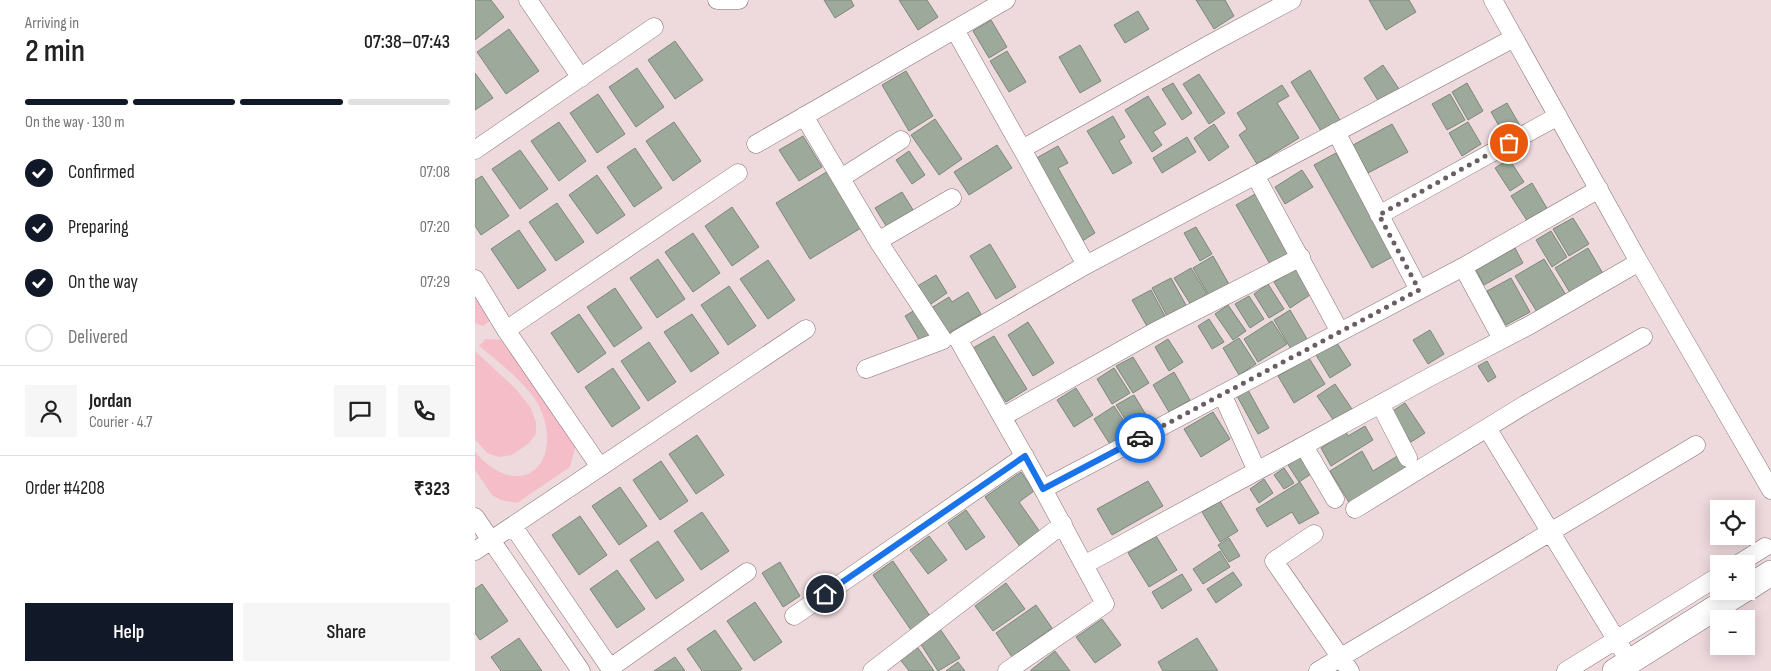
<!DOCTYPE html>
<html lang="en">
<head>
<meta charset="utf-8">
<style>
	:root { --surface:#fff; --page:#f6f6f6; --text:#222; --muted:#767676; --line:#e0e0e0; --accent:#111827 }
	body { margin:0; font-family:"Sofia Sans Condensed",sans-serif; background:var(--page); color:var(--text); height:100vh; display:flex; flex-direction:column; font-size:19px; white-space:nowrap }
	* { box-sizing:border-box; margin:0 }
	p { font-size:16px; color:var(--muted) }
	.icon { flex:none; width:28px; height:28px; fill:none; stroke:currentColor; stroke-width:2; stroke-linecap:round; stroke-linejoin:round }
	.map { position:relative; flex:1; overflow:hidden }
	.drawer { display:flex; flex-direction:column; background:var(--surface); width:475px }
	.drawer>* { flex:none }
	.fabs { position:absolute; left:1235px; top:500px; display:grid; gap:10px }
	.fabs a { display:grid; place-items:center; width:45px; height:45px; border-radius:0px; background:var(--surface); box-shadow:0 2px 12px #0003; font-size:25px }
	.pin { position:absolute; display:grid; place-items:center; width:42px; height:42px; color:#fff; margin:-21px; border:2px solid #fff; border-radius:50%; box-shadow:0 1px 5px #0007 }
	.courier { position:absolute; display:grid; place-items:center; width:50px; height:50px; margin:-25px; border:4px solid #1a73e8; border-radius:50%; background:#fff; color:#222; box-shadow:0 1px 6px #0007 }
	.head em { font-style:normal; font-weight:600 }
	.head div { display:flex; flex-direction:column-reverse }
	.head { display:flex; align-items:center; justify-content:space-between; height:85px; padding:0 25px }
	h1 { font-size:32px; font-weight:600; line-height:38px }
	.bar { display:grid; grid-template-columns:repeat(4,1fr); gap:8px 5px; align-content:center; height:60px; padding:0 25px }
	.bar i { height:6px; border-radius:4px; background:var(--line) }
	.bar .current { background:var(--accent) }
	.bar p { grid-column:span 4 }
	.line { display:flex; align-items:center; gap:12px; padding:0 25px; border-top:1px solid var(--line) }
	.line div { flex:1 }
	.round { display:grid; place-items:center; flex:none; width:52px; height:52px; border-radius:0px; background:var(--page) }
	ol { padding:0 25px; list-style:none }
	li { display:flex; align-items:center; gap:15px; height:55px }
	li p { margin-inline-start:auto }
	li .icon { padding:5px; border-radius:50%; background:var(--accent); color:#fff; stroke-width:4 }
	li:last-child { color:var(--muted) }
	li i { width:28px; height:28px; border:2px solid var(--line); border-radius:50% }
	.button { display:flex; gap:10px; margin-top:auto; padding:10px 25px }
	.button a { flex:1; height:58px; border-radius:0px; background:var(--accent); color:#fff; font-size:20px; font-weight:600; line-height:58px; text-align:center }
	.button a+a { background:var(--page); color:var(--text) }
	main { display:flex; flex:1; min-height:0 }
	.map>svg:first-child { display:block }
</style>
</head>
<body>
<main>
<section class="drawer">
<div class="head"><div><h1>2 min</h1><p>Arriving in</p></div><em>07:38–07:43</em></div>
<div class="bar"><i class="current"></i><i class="current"></i><i class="current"></i><i></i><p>On the way · 130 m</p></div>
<ol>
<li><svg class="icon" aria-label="check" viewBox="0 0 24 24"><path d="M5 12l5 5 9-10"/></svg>Confirmed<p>07:08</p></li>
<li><svg class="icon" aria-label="check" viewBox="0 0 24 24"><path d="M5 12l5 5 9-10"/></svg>Preparing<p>07:20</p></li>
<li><svg class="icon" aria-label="check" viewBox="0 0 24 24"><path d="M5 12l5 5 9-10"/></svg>On the way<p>07:29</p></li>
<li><i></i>Delivered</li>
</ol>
<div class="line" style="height:90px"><a class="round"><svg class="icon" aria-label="person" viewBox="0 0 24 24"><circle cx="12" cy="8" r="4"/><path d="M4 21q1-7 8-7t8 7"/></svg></a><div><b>Jordan</b><p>Courier · 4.7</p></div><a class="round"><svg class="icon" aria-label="chat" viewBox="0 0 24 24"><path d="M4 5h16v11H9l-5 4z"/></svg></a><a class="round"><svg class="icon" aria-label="phone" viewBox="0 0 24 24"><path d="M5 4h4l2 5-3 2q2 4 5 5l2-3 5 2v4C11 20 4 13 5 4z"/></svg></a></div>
<div class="line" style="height:65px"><div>Order #4208</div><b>₹323</b></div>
<div class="button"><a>Help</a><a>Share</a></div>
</section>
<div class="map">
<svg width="1296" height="671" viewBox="0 0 1296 671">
	<rect width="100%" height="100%" fill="#eed9dd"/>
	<path fill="#f5bdc7" d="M 0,293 L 18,319 L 8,326 L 0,323 Z
		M 11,339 L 33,340 L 96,434 L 100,448 L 95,467 L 42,503 L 26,500 L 17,495 L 0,470 L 0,452 C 46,505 91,462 64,406 C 54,386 22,360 4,346 Z
		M 0,351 L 40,388 L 56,408 L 61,423 L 61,434 L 54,443 L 37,455 L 24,457 L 12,453 L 0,439 Z"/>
	<path fill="#9da99b" stroke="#7d887b" d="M 0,0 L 16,0 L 29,17 L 0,40 Z
		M 349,0 L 376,0 L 379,6 L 360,18 Z
		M 424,0 L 452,0 L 463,17 L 443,30 Z
		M 721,0 L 750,0 L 759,16 L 739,29 Z
		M 894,0 L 934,0 L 941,12 L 911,30 Z
		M 663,11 L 674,29 L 650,43 L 639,25 Z
		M 516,20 L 532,47 L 514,58 L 498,31 Z
		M 34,29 L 64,71 L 31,94 L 2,52 Z
		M 200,41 L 228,80 L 200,99 L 173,60 Z
		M 605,45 L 626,81 L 605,93 L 584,57 Z
		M 532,51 L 551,82 L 534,92 L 515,61 Z
		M 908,65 L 924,89 L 904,102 L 889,78 Z
		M 162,68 L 189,107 L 161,127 L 134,87 Z
		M 835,70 L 865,120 L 846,131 L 816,82 Z
		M 431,71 L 458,116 L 434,131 L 407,85 Z
		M 0,73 L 18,98 L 0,110 Z
		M 724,74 L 750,113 L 734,124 L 708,84 Z
		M 698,83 L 717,113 L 707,120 L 687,89 Z
		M 992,83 L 1008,111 L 993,120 L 977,92 Z
		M 807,85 L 814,96 L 802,103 L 824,138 L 782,164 L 764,135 L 772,129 L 762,113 Z
		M 123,94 L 150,134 L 122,153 L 95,113 Z
		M 975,94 L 990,120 L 972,130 L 957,104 Z
		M 673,96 L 691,124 L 678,132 L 687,145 L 677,152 L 650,110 Z
		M 1032,103 L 1047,129 L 1031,138 L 1016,112 Z
		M 638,116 L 650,137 L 644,141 L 657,163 L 638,174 L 612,131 Z
		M 460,119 L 487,159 L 464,175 L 436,135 Z
		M 84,122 L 111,161 L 84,181 L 56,141 Z
		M 199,122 L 226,161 L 198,181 L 171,141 Z
		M 993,122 L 1006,144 L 987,156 L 974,133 Z
		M 739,124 L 754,147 L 734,161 L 719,138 Z
		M 917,124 L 933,152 L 893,173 L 878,145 Z
		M 328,136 L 347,167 L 324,181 L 304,150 Z
		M 712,137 L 721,152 L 687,173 L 678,158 Z
		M 522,145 L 537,168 L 494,195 L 479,172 Z
		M 583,146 L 593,163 L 583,168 L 620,233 L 604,243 L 558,160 Z
		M 160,148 L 187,188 L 159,207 L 132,167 Z
		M 45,150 L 73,189 L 45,209 L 17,169 Z
		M 434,151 L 450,175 L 437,184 L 421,160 Z
		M 861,153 L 919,256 L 897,268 L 839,165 Z
		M 1034,159 L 1049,182 L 1035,191 L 1020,168 Z
		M 358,168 L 386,228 L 335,259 L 301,203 Z
		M 827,170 L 838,187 L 810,204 L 800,187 Z
		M 122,175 L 150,215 L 122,234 L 94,195 Z
		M 7,176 L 34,216 L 6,235 L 0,226 L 0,180 Z
		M 1057,183 L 1073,210 L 1053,222 L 1036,196 Z
		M 427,192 L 440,213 L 413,229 L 400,208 Z
		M 782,193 L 816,252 L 795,264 L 761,205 Z
		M 82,203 L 109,242 L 81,261 L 54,222 Z
		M 257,207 L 284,247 L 257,266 L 230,226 Z
		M 1098,218 L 1114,244 L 1094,256 L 1078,229 Z
		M 721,227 L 737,254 L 725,261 L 709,233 Z
		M 44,230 L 71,270 L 43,289 L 16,249 Z
		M 1076,231 L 1092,257 L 1077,267 L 1061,240 Z
		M 218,233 L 245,273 L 218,292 L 190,252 Z
		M 515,244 L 541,287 L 521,299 L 495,256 Z
		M 1040,248 L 1048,263 L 1009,285 L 1001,270 Z
		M 1113,248 L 1130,277 L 1097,296 L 1080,268 Z
		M 738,256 L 755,286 L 735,297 L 718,268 Z
		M 183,259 L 210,299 L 182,318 L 155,278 Z
		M 1069,259 L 1091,295 L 1062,312 L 1040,276 Z
		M 293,260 L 320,300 L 293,319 L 265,279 Z
		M 716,268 L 732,294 L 716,305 L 699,278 Z
		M 822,268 L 838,293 L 815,308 L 799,282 Z
		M 461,275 L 472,293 L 453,306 L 441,287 Z
		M 696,278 L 712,307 L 693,318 L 677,288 Z
		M 1036,278 L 1055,312 L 1031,325 L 1012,291 Z
		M 793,284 L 809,309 L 794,318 L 779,294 Z
		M 254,286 L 281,326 L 253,345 L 226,305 Z
		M 140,288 L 167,328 L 139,347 L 112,307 Z
		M 676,290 L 691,318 L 673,328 L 657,300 Z
		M 493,292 L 506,314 L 469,336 L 453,310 L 474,297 L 477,302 Z
		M 774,296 L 789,319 L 775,328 L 760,304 Z
		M 753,305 L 771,331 L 758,340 L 740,314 Z
		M 445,307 L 461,334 L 446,343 L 430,316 Z
		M 815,310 L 832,339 L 816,349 L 799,320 Z
		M 104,314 L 131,353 L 103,373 L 76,333 Z
		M 217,314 L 244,353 L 216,372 L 189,332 Z
		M 734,319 L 749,342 L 737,349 L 723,326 Z
		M 797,321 L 812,344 L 783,362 L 769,339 Z
		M 553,322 L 579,363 L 558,376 L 533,335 Z
		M 955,330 L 969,354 L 953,364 L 938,340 Z
		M 519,336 L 552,389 L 531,402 L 498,348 Z
		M 764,338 L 781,364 L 764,375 L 748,348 Z
		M 693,339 L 708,362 L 694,371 L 680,347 Z
		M 174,342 L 201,382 L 173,401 L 146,361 Z
		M 862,343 L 876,365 L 855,378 L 841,355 Z
		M 658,357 L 674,383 L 658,393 L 641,366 Z
		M 834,358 L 850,384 L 819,403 L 803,376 Z
		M 1012,361 L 1021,377 L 1013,382 L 1003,366 Z
		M 138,368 L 165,408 L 137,427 L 110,387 Z
		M 639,368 L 655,393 L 637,404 L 622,379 Z
		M 699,372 L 715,400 L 694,412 L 678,385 Z
		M 860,384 L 877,409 L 859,421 L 842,396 Z
		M 601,388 L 618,415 L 599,427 L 582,400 Z
		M 773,390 L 794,428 L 783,434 L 762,396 Z
		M 659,395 L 676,423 L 659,433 L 641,405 Z
		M 930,403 L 950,433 L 936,442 L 916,412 Z
		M 639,406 L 657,433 L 636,446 L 619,419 Z
		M 738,412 L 755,439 L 726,457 L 709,429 Z
		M 890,426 L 898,440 L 856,466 L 846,448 L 871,432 L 873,436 Z
		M 222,435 L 249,475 L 221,494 L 194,454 Z
		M 887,451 L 898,471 L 924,455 L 932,469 L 875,504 L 855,471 Z
		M 825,457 L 836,474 L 824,482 L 813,465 Z
		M 186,461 L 213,501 L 185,520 L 158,480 Z
		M 809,468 L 819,483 L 809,489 L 799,475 Z
		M 546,472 L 559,491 L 544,502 L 565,532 L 548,551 L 510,497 Z
		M 789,479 L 798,493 L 784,503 L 775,489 Z
		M 673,481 L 688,506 L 637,535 L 622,509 Z
		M 825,482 L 844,513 L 824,524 L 817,512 L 792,527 L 781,509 Z
		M 145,487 L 172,526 L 144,545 L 117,506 Z
		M 745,501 L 763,531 L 745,542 L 727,512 Z
		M 491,510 L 510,537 L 491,550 L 473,523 Z
		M 227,512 L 254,551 L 226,570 L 199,531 Z
		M 105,516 L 132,555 L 104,575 L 77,535 Z
		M 454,536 L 472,560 L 453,574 L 435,550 Z
		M 681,536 L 702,570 L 674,587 L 653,553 Z
		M 754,538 L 765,556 L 754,562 L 743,545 Z
		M 183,541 L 209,580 L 181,599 L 155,560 Z
		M 745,551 L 755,567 L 728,584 L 718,569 Z
		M 418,561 L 455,616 L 436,630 L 398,575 Z
		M 305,562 L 325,596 L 308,607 L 287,573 Z
		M 142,570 L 170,609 L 142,628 L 115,589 Z
		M 758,572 L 767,585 L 741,603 L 732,589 Z
		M 707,574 L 717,590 L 687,609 L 677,592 Z
		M 531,583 L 550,609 L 518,631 L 500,606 Z
		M 7,584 L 33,621 L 5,640 L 0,633 L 0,589 Z
		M 280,602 L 307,642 L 279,661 L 252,621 Z
		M 561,605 L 577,628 L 537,657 L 521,633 Z
		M 627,619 L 646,645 L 620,663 L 601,637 Z
		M 465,629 L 485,658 L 463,671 L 445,643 Z
		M 240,630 L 267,669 L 263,671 L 227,671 L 212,649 Z
		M 44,638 L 67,671 L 26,671 L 16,657 Z
		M 722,638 L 743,671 L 688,671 L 683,662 Z
		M 441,645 L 459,671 L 434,671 L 424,658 Z
		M 580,651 L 595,671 L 556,671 L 556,670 Z
		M 200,657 L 210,671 L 179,671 Z
		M 483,662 L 490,671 L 471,671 Z"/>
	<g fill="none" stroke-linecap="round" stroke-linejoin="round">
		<defs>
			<path id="street" d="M 53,0 L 106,78
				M 242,0 L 264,0
				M 1018,0 L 1164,262 L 1296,490
				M 480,30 L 547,149 L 735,44 L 817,0
				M 329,116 L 403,241 L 468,340 L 391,369
				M 861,132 L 944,290
				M 281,144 L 531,0
				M 547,149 L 611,265 L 1039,38
				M 0,150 L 179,27
				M 780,175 L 865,332
				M 366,178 L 426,140
				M 904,215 L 1083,116
				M 403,241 L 477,198
				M 988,267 L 1027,339
				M 0,279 L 31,330 L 125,467
				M 31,330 L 263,173
				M 747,394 L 782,471
				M 905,404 L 933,458
				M 527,417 L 679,332 L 826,257
				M 1012,428 L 1155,662
				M 829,446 L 860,499
				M 568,489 L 988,267 L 1124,189
				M 880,509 L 1051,404 L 1168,337
				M 0,517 L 106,671
				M 38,526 L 137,671
				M 839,534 L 799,561 L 875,671
				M 0,551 L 331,329
				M 1263,564 L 1290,547
				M 609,565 L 955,377 L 1055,325 L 1164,262
				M 319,616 L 550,456
				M 135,668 L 272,572
				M 397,671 L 588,524
				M 532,671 L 630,604 L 568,489 L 483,339 L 611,265
				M 843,671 L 1221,445
				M 1091,671 L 1244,576"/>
			<path id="secondary" d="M 1271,589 L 1296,573
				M 1140,671 L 1267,591"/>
		</defs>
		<use href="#street" stroke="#857276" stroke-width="19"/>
		<use href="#secondary" stroke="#857276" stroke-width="26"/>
		<use href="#street" stroke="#fff" stroke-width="18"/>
		<use href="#secondary" stroke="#fff" stroke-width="25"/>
	</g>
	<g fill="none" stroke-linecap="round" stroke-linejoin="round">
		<path stroke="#6a5e60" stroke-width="5" stroke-dasharray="0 9" d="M 665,438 L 944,290 L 904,215 L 1034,143"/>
		<path stroke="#1a73e8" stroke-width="6" d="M 350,594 L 550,456 L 568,489 L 665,438"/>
	</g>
</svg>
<div class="fabs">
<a><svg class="icon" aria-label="locate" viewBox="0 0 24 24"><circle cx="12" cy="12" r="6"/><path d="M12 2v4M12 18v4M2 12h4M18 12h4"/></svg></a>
<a>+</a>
<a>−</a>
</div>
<div class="pin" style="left:1034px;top:143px;background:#ea580c"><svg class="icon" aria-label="bag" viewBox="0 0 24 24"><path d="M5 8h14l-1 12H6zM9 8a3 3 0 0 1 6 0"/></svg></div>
<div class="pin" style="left:350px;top:594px;background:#1f2937"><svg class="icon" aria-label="home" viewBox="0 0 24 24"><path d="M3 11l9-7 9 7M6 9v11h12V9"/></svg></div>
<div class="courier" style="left:665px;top:438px"><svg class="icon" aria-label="car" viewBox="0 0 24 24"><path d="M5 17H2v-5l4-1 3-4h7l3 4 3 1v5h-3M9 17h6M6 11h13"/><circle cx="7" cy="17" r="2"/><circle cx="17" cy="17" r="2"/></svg></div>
</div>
</main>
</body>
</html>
